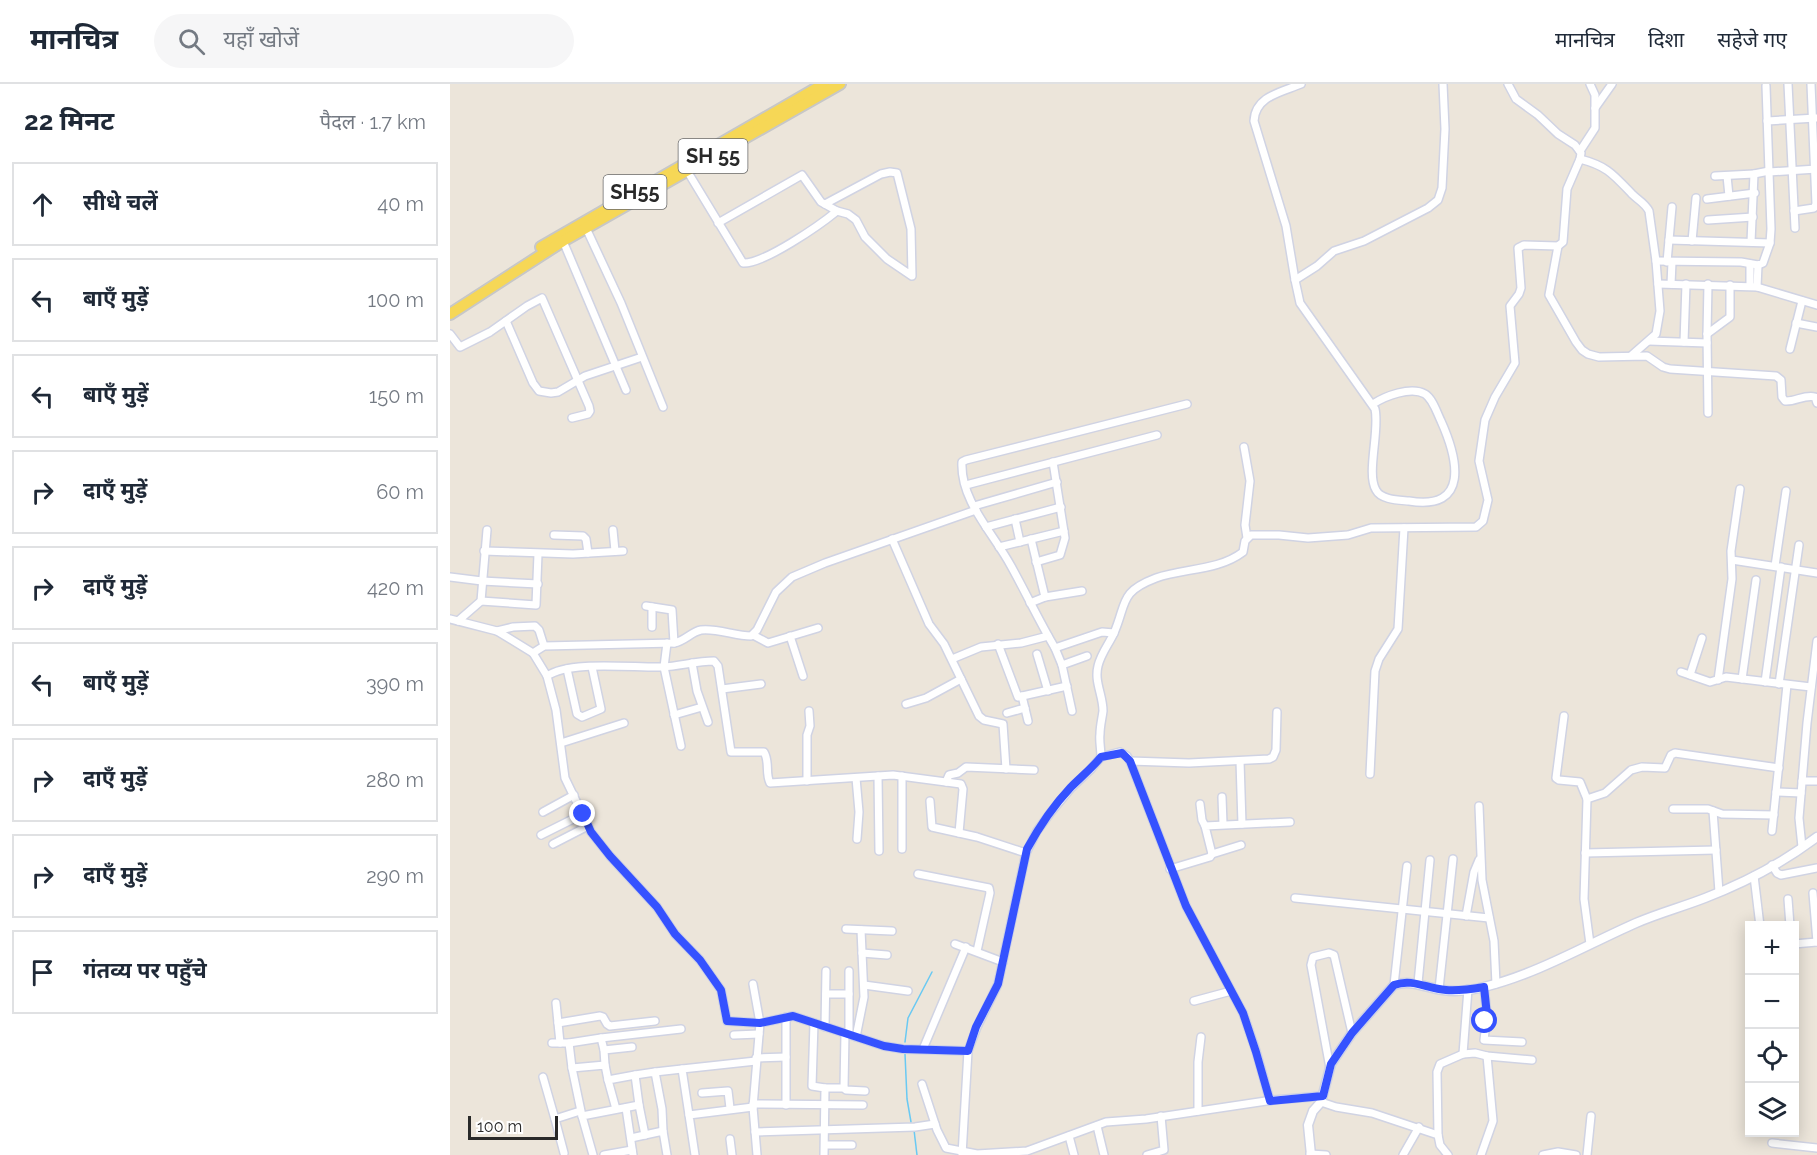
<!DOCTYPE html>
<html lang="hi">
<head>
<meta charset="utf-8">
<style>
  body { margin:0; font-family:Raleway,"Noto Sans Devanagari",sans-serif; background:#f6f6f7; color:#1f2937 }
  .controls { position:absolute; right:18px; bottom:18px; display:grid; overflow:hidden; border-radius:0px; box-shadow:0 3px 15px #0003 }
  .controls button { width:54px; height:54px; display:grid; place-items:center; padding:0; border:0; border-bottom:2px solid #e0e1e3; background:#fff; color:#1f2937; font:30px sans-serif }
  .scale { position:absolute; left:18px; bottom:15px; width:90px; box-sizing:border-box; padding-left:6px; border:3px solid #292929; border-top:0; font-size:16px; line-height:21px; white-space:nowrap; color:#292929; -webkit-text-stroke:4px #fff; paint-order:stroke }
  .stop { position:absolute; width:18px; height:18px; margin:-14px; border:4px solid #3552ff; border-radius:50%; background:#fff }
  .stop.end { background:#3552ff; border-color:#fff; box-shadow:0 2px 6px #0008 }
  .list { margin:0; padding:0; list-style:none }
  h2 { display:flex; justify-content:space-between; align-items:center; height:78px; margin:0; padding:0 24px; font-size:26px }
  h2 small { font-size:20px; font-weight:400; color:#747a83 }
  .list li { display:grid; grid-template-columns:39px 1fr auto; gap:18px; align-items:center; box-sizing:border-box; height:84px; margin:0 12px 12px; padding:0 12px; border:2px solid #e0e1e3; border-radius:0px }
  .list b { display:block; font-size:22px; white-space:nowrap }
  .list em { font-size:20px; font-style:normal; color:#747a83 }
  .icon { flex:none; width:33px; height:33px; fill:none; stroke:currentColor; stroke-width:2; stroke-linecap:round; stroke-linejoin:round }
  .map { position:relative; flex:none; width:1367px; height:1071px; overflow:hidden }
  header { display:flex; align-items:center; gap:36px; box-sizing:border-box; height:84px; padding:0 30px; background:#fff; border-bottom:2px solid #e0e1e3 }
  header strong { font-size:28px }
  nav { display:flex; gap:33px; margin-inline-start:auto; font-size:21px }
  .search { width:420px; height:54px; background:#f6f6f7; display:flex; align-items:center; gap:15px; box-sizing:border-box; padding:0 21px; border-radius:33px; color:#747a83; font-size:22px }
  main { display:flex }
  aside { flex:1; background:#fff }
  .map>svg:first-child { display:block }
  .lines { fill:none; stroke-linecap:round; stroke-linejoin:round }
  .stream { stroke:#69c9f3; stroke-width:1.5 }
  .minor-casing { stroke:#d0d3e3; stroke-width:10 }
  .tertiary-casing { stroke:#d0d3e3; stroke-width:11 }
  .primary-casing { stroke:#c7c7c7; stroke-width:14 }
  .minor { stroke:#fff; stroke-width:7 }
  .tertiary { stroke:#fff; stroke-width:8 }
  .primary { stroke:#f6d756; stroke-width:10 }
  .route { stroke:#3552ff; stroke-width:8 }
  .labels { text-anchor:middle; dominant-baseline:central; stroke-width:5; stroke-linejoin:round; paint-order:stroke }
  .shield { fill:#fff; stroke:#696969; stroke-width:1.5 }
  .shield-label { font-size:20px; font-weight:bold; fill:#292929 }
</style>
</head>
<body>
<header>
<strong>मानचित्र</strong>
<div class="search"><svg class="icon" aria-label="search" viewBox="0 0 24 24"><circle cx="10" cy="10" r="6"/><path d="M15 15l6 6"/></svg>यहाँ खोजें</div>
<nav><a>मानचित्र</a><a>दिशा</a><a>सहेजे गए</a></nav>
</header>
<main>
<aside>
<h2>22 मिनट<small>पैदल · 1.7 km</small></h2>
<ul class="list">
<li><svg class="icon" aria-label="ahead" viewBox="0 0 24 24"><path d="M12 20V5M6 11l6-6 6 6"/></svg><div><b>सीधे चलें</b></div><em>40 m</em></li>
<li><svg class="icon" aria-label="left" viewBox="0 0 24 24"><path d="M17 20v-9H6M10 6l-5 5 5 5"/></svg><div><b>बाएँ मुड़ें</b></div><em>100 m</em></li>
<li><svg class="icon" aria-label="left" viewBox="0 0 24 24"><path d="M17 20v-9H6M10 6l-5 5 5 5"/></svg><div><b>बाएँ मुड़ें</b></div><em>150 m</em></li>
<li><svg class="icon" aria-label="right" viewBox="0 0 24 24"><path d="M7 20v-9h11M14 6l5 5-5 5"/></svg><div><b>दाएँ मुड़ें</b></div><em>60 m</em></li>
<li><svg class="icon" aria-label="right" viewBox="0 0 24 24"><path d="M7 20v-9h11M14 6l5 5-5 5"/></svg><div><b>दाएँ मुड़ें</b></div><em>420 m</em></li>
<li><svg class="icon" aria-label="left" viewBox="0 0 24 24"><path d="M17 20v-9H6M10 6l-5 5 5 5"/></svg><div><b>बाएँ मुड़ें</b></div><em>390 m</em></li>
<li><svg class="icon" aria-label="right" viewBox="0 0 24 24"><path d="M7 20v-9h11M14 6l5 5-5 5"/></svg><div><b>दाएँ मुड़ें</b></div><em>280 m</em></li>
<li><svg class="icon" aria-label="right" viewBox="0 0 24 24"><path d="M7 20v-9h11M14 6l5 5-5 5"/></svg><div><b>दाएँ मुड़ें</b></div><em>290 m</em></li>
<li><svg class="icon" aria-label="arrive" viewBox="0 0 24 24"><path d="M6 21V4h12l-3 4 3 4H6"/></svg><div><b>गंतव्य पर पहुँचे</b></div></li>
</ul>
</aside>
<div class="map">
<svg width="1367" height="1071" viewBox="0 0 1367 1071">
  <rect width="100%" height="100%" fill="#ece5da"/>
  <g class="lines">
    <g class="stream">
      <path d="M455,958L458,934L482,888"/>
      <path d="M455,970L457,1015L461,1038"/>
      <path d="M464,1046L467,1071"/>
    </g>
    <defs>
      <g id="minor">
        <path d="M1338,0L1345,144"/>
        <path d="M1145,24L1162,0"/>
        <path d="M1317,37L1366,34"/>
        <path d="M1130,67L1145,44V11L1140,0"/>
        <path d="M1130,75C1157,82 1163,90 1182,110C1188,116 1195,119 1199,127L1206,177L1210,227L1206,250L1182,271"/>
        <path d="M236,85L293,179C314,180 370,141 387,127L371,118L352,91L268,139"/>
        <path d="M1319,88L1367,85"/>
        <path d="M1265,92L1304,90"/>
        <path d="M1277,92L1279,112"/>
        <path d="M1257,115L1305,109"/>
        <path d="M375,120L431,90L440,88L447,89L461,145L462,192L437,175L415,153L406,136L398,130L387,127"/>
        <path d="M1344,127L1364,124L1366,120L1361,0"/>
        <path d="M1258,136L1303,133"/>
        <path d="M136,144L171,219L213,323"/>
        <path d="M1219,156L1320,159"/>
        <path d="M113,157L176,306"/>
        <path d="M1242,157L1246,114"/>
        <path d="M1301,158L1304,90L1319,87"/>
        <path d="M1108,162L1099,211L1126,258L1132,266L1138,270L1149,273L1197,272L1213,283L1220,285L1326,292L1331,296L1332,313L1335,317C1345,318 1355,310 1365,313L1367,319"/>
        <path d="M1206,177L1291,178L1308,181L1313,179L1320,159L1321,145L1316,2"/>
        <path d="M1217,178L1222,123"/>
        <path d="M845,196L836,142L804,37C805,12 832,8 851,0"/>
        <path d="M1208,200L1307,203L1367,221"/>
        <path d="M1221,200L1222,178"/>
        <path d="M1300,202V180"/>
        <path d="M1307,203L1308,181"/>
        <path d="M56,237L83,299L89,307L101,309L108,308L135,292L192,273"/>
        <path d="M1346,239L1367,243"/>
        <path d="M0,250L10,263L40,248L77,222L92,214L139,322L140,327L138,330L122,334"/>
        <path d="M1257,250L1280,233V201"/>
        <path d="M1199,257L1257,259"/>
        <path d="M1234,258L1236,200"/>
        <path d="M1340,265L1352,217"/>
        <path d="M923,320C935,312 961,302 975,310C983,315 987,329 991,337C1008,375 1020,427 959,417C949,416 931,416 926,406C916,390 930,346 925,325L850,219L845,196L867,182L884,167L914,157L978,124L988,116L992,104L995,45L993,0"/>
        <path d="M1258,329L1257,250L1258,200"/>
        <path d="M794,363L800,397L795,441L797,454"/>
        <path d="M516,401L707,351"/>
        <path d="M524,422L607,398"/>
        <path d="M565,435L570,458"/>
        <path d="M536,443L611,423"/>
        <path d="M163,446L165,467"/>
        <path d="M104,451L133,452L136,455L138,469"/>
        <path d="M442,455L479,540L494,560L529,632L534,636L553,640L556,685"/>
        <path d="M581,455L595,513"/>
        <path d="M549,463L614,447"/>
        <path d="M34,467L123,470L173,467"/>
        <path d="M1282,476L1367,489"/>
        <path d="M586,478L610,471L615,454L603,378"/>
        <path d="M1325,482L1336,407"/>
        <path d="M0,493L32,497L88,500"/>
        <path d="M31,517L86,521L88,470"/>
        <path d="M580,519L595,513L632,507"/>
        <path d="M196,522L222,526L224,559"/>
        <path d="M0,535L47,547L83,569L97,592L106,626L115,694L141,748L160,772L207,823L225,850L250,876L271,906L277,937L310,939L303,1023L307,1071"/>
        <path d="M8,537L31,517L37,446"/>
        <path d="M202,543V523"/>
        <path d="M47,547L63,543L85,542L89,546L94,562"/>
        <path d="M664,549L652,548L605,564C589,537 576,509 561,482C544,450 510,417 512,378L516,376L737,320"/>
        <path d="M303,551L318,559L368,544"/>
        <path d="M340,552L353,592"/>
        <path d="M217,559L214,583L231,662"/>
        <path d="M548,560L568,613L617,602"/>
        <path d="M605,564L612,581L622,627"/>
        <path d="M83,569L94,562L224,559C235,557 241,548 251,546C267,544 285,552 301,552L307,546L326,508L342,493L375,479L526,426"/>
        <path d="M587,570L598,607"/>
        <path d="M502,575L531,563L571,559L598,552"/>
        <path d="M242,579L247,607L258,638"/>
        <path d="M612,581L637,572"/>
        <path d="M117,585L127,630L132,633L151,625L142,583"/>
        <path d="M1231,588L1260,598L1276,593L1361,603"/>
        <path d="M1240,591L1252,554"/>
        <path d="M97,592C120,576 183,584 213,583C230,582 247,577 264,577L268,582L281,668H314C320,678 315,689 320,699L443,691L511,700L513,705L509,749"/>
        <path d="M1292,595L1306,496"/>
        <path d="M1268,596L1282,495L1281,467L1290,405"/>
        <path d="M1315,598L1331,483"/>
        <path d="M1329,600L1349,461"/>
        <path d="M272,605L311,600"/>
        <path d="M572,612L578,637"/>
        <path d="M456,620L476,614L511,595"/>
        <path d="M557,629L575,624"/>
        <path d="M224,631L252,623"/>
        <path d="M1114,632L1106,694L1109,696L1130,698L1137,715"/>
        <path d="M111,659L174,639"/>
        <path d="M651,673L670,668L677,672L680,677L736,822L793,929L806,967L820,1017"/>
        <path d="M680,677L739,679L819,675L823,673L826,666L827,628"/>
        <path d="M790,677L792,740"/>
        <path d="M920,690L925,587L929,575L948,545L954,444"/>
        <path d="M428,692L429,767"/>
        <path d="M452,692V765"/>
        <path d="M406,694L409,728L407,755"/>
        <path d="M357,697V651L360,642L359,627"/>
        <path d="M1352,697H1367"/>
        <path d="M496,698L499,691L508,689L516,683L584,686"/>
        <path d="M1326,708L1351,709"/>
        <path d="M772,713L773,740"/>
        <path d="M480,717L482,743L527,753L576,769"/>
        <path d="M750,720L752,736L755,742"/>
        <path d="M1029,722L1032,796L1044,857L1046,900"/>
        <path d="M1223,725H1258L1272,730L1324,731"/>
        <path d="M1263,727L1269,808"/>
        <path d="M93,728L124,711"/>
        <path d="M1322,747L1337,601"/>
        <path d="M91,751L133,730"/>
        <path d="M103,760L138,742"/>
        <path d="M1352,763L1349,734L1357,639L1367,557"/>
        <path d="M1135,769L1266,766"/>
        <path d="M762,770L791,761"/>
        <path d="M1322,781L1327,789L1331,791L1367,784"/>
        <path d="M720,785L760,773L762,770L755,742L840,738"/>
        <path d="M468,790L539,804L540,809L527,867"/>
        <path d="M1304,792L1310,842"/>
        <path d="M1363,809L1367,858"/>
        <path d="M845,814L1039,834"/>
        <path d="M1338,815L1340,842"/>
        <path d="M1016,832L1024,788L1029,776"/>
        <path d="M396,845L442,847"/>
        <path d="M505,860L553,878"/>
        <path d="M1140,860L1134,815L1137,715L1155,709L1181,686L1192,683L1215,684L1221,671L1225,669L1329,684"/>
        <path d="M1344,860L1367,858"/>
        <path d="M412,869L437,871"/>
        <path d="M399,887V950"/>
        <path d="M968,899L980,776"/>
        <path d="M303,900L310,939L343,932L434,962L453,965L518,967"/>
        <path d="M414,901L458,907"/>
        <path d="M944,901L957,782"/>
        <path d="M1034,903L1037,931L1034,956L1072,958"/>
        <path d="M989,905L1003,775"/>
        <path d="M376,910H399"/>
        <path d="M744,917L781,907"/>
        <path d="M106,919L110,959"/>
        <path d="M108,939L150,932L153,933L157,940L160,942L205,937"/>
        <path d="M364,939L362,1002L375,1004L374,1071"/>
        <path d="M375,943L376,887"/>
        <path d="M284,951L309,950"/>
        <path d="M406,953L414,913L411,846"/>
        <path d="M151,954L231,945"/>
        <path d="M102,959H119L122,984"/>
        <path d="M119,959L151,954L154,966"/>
        <path d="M473,965L516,863"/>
        <path d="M1013,970L1018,905"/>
        <path d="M306,974L336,973"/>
        <path d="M155,981L154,966L182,963"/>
        <path d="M880,984L861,881L863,873L879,869L884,871L902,949"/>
        <path d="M205,988L232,985"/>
        <path d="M185,991L205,988L212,1025L213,1047"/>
        <path d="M93,993L105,1035"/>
        <path d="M472,1000L487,1046L496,1064L527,1070L577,1067L656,1038L696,1035L823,1016L873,1012"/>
        <path d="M375,1004H394L396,1006L415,1007"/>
        <path d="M394,1004L395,949"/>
        <path d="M252,1009L278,1007L280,1024"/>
        <path d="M871,1018L886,1023L922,1029L988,1051L990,1061L998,1071"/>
        <path d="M303,1020L413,1021"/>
        <path d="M336,1021V933"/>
        <path d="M176,1024L183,1071"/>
        <path d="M166,1025L158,996L185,991L189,1021"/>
        <path d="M748,1027V978L751,953"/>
        <path d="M239,1031L232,985L306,977"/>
        <path d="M132,1032L122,984L155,981L158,996"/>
        <path d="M647,1042L654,1071"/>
        <path d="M305,1048L465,1043L485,1040"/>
        <path d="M988,1051L987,988L990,980L1013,970L1025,969L1037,972L1082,976"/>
        <path d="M619,1052L624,1071"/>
        <path d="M181,1054L213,1047L217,1071"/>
        <path d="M280,1055L282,1071"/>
        <path d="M1322,1059L1367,1064"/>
        <path d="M375,1061H402"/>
        <path d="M114,1069L105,1035L130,1027"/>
        <path d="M860,1070L876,1071"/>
        <path d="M143,1071L132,1032L189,1021L195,1051"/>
        <path d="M154,1071L182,1066"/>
        <path d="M245,1071L239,1031L303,1023"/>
        <path d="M512,1071L518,967L527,943L548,900L576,769L587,747L601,728L621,704L641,685L651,673C651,665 649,657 650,650C650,642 652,635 653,627C653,611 644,598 648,582C651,569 659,560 664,549C677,519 669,508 706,494C734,484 768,487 793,468L795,457L801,451H829L858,454L898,451L921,444L1026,443L1033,437L1038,416L1029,377L1035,336L1045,313L1065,279L1060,222L1069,210L1071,204L1068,164L1074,161L1108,162L1113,158L1117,105L1130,75L1131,69L1125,61L1108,50L1088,31L1066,15L1058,0"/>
        <path d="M697,1071L714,1066L711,1032"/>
        <path d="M953,1071L969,1043"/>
        <path d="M1031,1071L1043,1037L1037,972"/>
        <path d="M1093,1071L1108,1068L1126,1071"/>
        <path d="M1137,1071L1141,1032"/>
      </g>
      <path id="tertiary" d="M861,1071L858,1041L863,1027L871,1018L881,980L902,949L944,901C962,895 975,904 993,906C1005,908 1022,906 1034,903C1087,890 1136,861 1186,839C1209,829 1232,823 1255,814C1294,799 1334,778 1367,753"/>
      <g id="primary">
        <path d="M91,163L374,0"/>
        <path d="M0,230L113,157L390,0"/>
      </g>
    </defs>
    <use href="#minor" class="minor-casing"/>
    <use href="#tertiary" class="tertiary-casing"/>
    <use href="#primary" class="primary-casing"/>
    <use href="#minor" class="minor"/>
    <use href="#tertiary" class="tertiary"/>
    <use href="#primary" class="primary"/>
  </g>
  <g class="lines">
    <path class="route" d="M133,730L141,748L160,772L207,823L225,850L250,876L271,906L277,937L310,939L343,932L434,962L453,965L518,967L526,943L548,900L577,765C589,743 604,721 621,703C631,693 642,684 651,673L672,669L680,677L736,822L793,929L806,968L820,1017L873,1012L881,980L902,949L944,901C963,894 977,905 996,906C1008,907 1022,905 1034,903L1037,931L1035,937"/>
  </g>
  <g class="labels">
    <g class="shield">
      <rect x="228.5" y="55" width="69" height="34" rx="4.5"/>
      <rect x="153.5" y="91" width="63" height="34" rx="4.5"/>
    </g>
    <g class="shield-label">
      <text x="263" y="72">SH 55</text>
      <text x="185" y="108">SH55</text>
    </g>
  </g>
</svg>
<div class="controls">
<button>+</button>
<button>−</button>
<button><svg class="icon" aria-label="locate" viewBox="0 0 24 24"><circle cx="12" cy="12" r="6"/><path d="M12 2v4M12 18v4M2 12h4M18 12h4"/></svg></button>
<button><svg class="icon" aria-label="layers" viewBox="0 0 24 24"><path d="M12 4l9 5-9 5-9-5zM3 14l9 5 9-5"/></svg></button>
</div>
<div class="scale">100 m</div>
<div class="stop" style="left:1035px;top:937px"></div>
<div class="stop end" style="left:133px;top:730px"></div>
</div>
</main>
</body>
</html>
